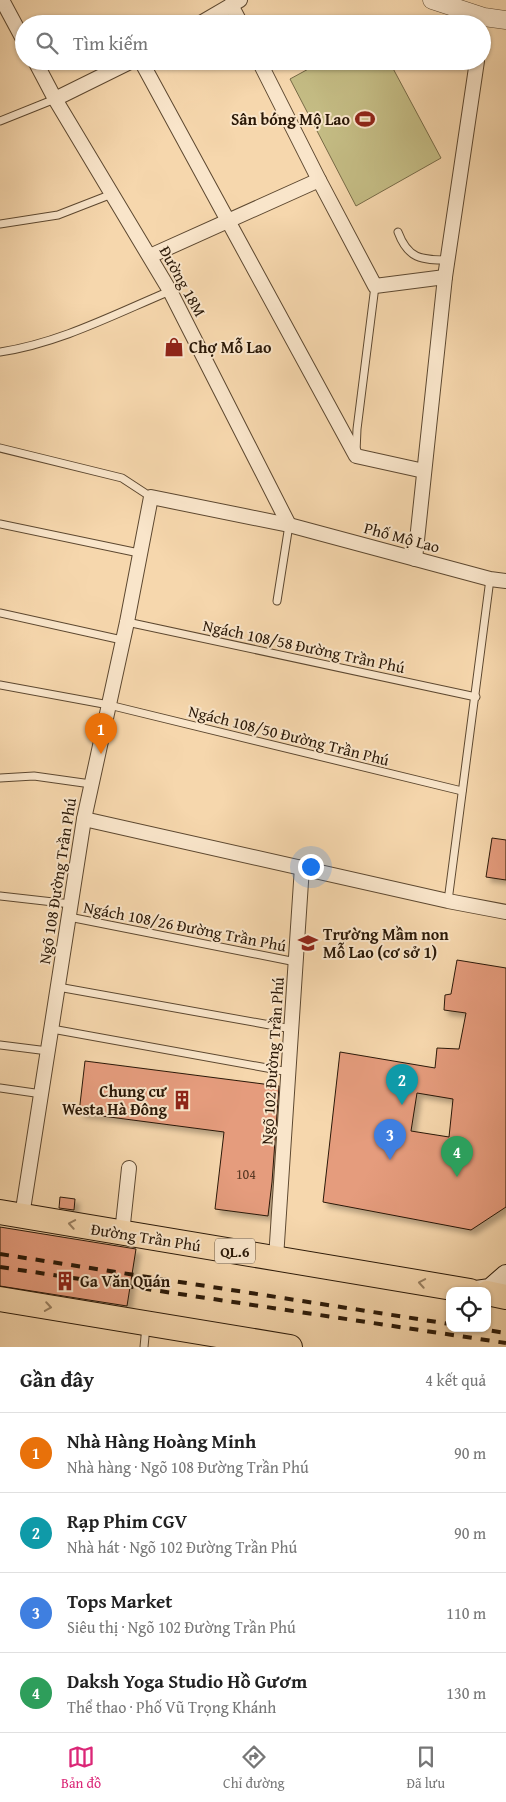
<!DOCTYPE html>
<html lang="vi">
<head>
<meta charset="utf-8">
<style>
  body { margin:0; font-family:"Gentium Book Plus",serif; background:#f2f2f2; color:#222 }
  .controls { position:absolute; right:15px; bottom:15px; display:grid; overflow:hidden; border-radius:10px; box-shadow:0 1px 4px #0004 }
  .controls button { width:45px; height:45px; display:grid; place-items:center; padding:0; border:0; border-bottom:1px solid #e0e0e0; background:#fff; color:#222; font:25px sans-serif }
  .you { position:absolute; left:310px; top:866px; width:18px; height:18px; margin:-12px; border:4px solid #fff; border-radius:50%; background:#1a73e8; box-shadow:0 0 0 8px #1a73e833 }
  .badge { display:grid; place-items:center; width:32px; height:32px; border-radius:50%; background:#db2777; color:#fff; font-size:16px; font-weight:700 }
  .pin { position:absolute; translate:-50% -41px; filter:drop-shadow(0 1px 2px #0008) }
  .pin::after { content:''; position:absolute; top:26px; width:18px; height:15px; background:inherit; clip-path:polygon(0 0,100% 0,50% 100%) }
  .list { margin:0; padding:0; list-style:none }
  h2 { display:flex; justify-content:space-between; align-items:center; height:65px; margin:0; padding:0 20px; font-size:21px }
  h2 small { font-size:16px; font-weight:400; color:#767676 }
  .list li { display:grid; grid-template-columns:32px 1fr auto; gap:15px; align-items:center; box-sizing:border-box; height:80px; padding:0 20px; border-top:1px solid #e0e0e0 }
  .list b { display:block; font-size:19px; white-space:nowrap }
  .list p { margin:0; font-size:16px; white-space:nowrap; color:#767676 }
  .list em { font-size:16px; font-style:normal; color:#767676 }
  .icon { flex:none; width:28px; height:28px; fill:none; stroke:currentColor; stroke-width:2; stroke-linecap:round; stroke-linejoin:round }
  .map { position:relative; flex:none; width:506px; height:1347px; overflow:hidden }
  .search { position:absolute; background:#fff; box-shadow:0 1px 4px #0004; left:15px; right:15px; top:15px; height:55px; display:flex; align-items:center; gap:12px; box-sizing:border-box; padding:0 18px; border-radius:28px; color:#767676; font-size:19px }
  .sheet { height:385px; background:#fff }
  nav { display:flex; justify-content:space-around; align-items:center; box-sizing:border-box; height:70px; border-top:1px solid #e0e0e0; background:#fff; font-size:14px; color:#767676 }
  nav a { display:grid; justify-items:center; gap:2px }
  nav .on { color:#db2777 }
  .map>svg:first-child { display:block }
  .green { fill:#c4bc84; stroke:#776a46 }
  .building { fill:#e59c7d; stroke:#2a1807; fill-rule:evenodd; filter:url(#shadow) }
  .lines { fill:none; stroke-linecap:round; stroke-linejoin:round }
  .service-casing { stroke:#5d4830; stroke-width:9 }
  .minor-casing { stroke:#5d4830; stroke-width:16 }
  .tertiary-casing { stroke:#5d4830; stroke-width:19 }
  .secondary-casing { stroke:#2a1807; stroke-width:22 }
  .trunk-casing { stroke:#2a1807; stroke-width:26 }
  .service { stroke:#f9e5ca; stroke-width:7 }
  .minor { stroke:#f9e5ca; stroke-width:14 }
  .tertiary { stroke:#f9e5ca; stroke-width:18 }
  .secondary { stroke:#f9e5ca; stroke-width:20 }
  .trunk { stroke:#f6d7ad; stroke-width:24 }
  .rail { stroke:#2a1807; stroke-width:4; stroke-dasharray:9 9; stroke-linecap:butt }
  .oneway { stroke:#9a8162 }
  .labels { text-anchor:middle; dominant-baseline:central; stroke-width:4; stroke-linejoin:round; paint-order:stroke }
  .number-label { font-size:14px; fill:#593924 }
  .shield { fill:#f9e5ca; stroke:#685642; stroke-width:1 }
  .shield-label { font-size:15px; font-weight:bold; fill:#2a1807 }
  .poi-label { font-size:16px; font-weight:bold; fill:#2a1807; stroke:#f9e5ca; text-anchor:start }
  .street-label { font-size:16px; fill:#2a1807; stroke:#f9e5ca }
</style>
</head>
<body>
<div class="map">
<svg width="506" height="1347" viewBox="0 0 506 1347">
  <defs>
    <filter id="shadow"><feDropShadow dx="4.5" dy="4.5" stdDeviation="2.5" flood-color="#0004"/></filter>
  </defs>
  <rect width="100%" height="100%" fill="#f6d7ad"/>
  <filter id="stains"><feTurbulence type="fractalNoise" baseFrequency=".004" numOctaves="4"/><feColorMatrix values="0 0 0 0 .2 0 0 0 0 .09 0 0 0 0 .02 0 0 0 .5 -.17"/></filter>
  <radialGradient id="worn" r=".72"><stop offset=".6" stop-color="#630" stop-opacity="0"/><stop offset="1" stop-color="#630" stop-opacity=".3"/></radialGradient>
  <path class="green" d="M323,61H389L441,158L356,206L290,79Z"/>
  <g class="building">
    <path d="M492,838L506,840V880L486,877Z"/>
    <path d="M457,960L506,968V1207L471,1230L323,1202L340,1052L435,1068L437,1048L459,1049L466,1013L444,1010L445,995L451,994ZM417,1093L453,1099L449,1137L411,1131Z"/>
    <path d="M85,1061L279,1086L272,1182L268,1216L215,1209L224,1132L79,1113Z"/>
    <path d="M60,1197L75,1199L74,1210L59,1208Z"/>
    <path d="M0,1227L136,1249L127,1306L0,1286Z"/>
  </g>
  <g class="lines">
    <defs>
      <g id="service">
        <path d="M0,121L55,99"/>
        <path d="M0,224L58,215L112,194"/>
        <path d="M398,232C408,259 421,260 448,260"/>
        <path d="M0,352C60,343 115,314 170,291"/>
        <path d="M0,448L122,478L151,497"/>
        <path d="M356,452L357,429L375,286"/>
        <path d="M0,524L139,553"/>
        <path d="M277,601L289,525"/>
        <path d="M0,613L122,640"/>
        <path d="M127,622L476,697"/>
        <path d="M0,685L109,705L462,791"/>
        <path d="M0,778L34,776L91,784"/>
        <path d="M0,896L71,904"/>
        <path d="M448,901L490,579"/>
        <path d="M69,917L296,962"/>
        <path d="M58,987L292,1029"/>
        <path d="M52,1029L289,1072"/>
        <path d="M0,1045L48,1051"/>
        <path d="M0,1088L42,1094"/>
        <path d="M144,1347L146,1326"/>
      </g>
      <g id="minor">
        <path d="M2,0L24,41"/>
        <path d="M231,5L241,24"/>
        <path d="M199,24L240,0"/>
        <path d="M35,61L55,99L170,291L289,525"/>
        <path d="M141,61L356,456L424,471"/>
        <path d="M259,61L319,180L375,286L445,277"/>
        <path d="M55,99L132,61"/>
        <path d="M150,256L319,180"/>
        <path d="M415,559L445,277L477,61"/>
        <path d="M84,819L448,901L506,912"/>
        <path d="M22,1216L84,819L127,622L151,497L289,525L490,579L506,581"/>
        <path d="M122,1233L129,1168"/>
        <path d="M276,1258L302,867"/>
      </g>
      <path id="tertiary" d="M432,0L484,17L506,20"/>
      <path id="secondary" d="M476,1291L490,1289L506,1275"/>
      <g id="trunk">
        <path d="M0,1212L470,1291"/>
        <path d="M487,1293L506,1297"/>
        <path d="M0,1299L290,1347"/>
      </g>
    </defs>
    <use href="#service" class="service-casing"/>
    <use href="#minor" class="minor-casing"/>
    <use href="#tertiary" class="tertiary-casing"/>
    <use href="#secondary" class="secondary-casing"/>
    <use href="#trunk" class="trunk-casing"/>
    <use href="#service" class="service"/>
    <use href="#minor" class="minor"/>
    <use href="#tertiary" class="tertiary"/>
    <use href="#secondary" class="secondary"/>
    <use href="#trunk" class="trunk"/>
    <g class="rail">
      <path d="M0,1254L450,1324"/>
      <path d="M0,1267L506,1343"/>
      <path d="M474,1328L506,1333"/>
    </g>
  </g>
  <defs><path id="oneway-chevron" d="M-2-3.5L2.5 0L-2 3.5" fill="none" stroke-width="1.6" stroke-linecap="round" stroke-linejoin="round" transform="scale(1.25)"/></defs>
  <g class="oneway">
    <use href="#oneway-chevron" transform="translate(72 1224) rotate(-170)"/>
    <use href="#oneway-chevron" transform="translate(422 1283) rotate(-170)"/>
    <use href="#oneway-chevron" transform="translate(48 1307) rotate(9)"/>
  </g>
  <defs>
    <symbol id="stadium-bare" viewBox="-9 -9 18 18"><path d="M0-5a6.5 5 0 1 0 0 10a6.5 5 0 1 0 0-10ZM-3.5-1.8h7v3.6h-7Z" fill="#8f2418" stroke="#f9e5ca" stroke-width="2.5" paint-order="stroke"/></symbol>
    <symbol id="shop-bare" viewBox="-9 -9 18 18"><path d="M-5-2.5h2.3a2.7 3.5 0 0 1 5.4 0H5L5.5 6h-11ZM-1.5-2.5h3a1.5 2.3 0 0 0-3 0Z" fill="#8f2418" stroke="#f9e5ca" stroke-width="2.5" paint-order="stroke"/></symbol>
    <symbol id="school-bare" viewBox="-9 -9 18 18"><path d="M0-5L7-2L0 1L-7-2ZM-4 1L0 2.5L4 1V4Q0 6-4 4Z" fill="#8f2418" stroke="#f9e5ca" stroke-width="2.5" paint-order="stroke"/></symbol>
    <symbol id="building-bare" viewBox="-9 -9 18 18"><path d="M-4-6H4V6H1V3H-1V6H-4ZM-2.5-4.3h1.7v1.8h-1.7ZM.8-4.3h1.7v1.8H.8ZM-2.5-1h1.7V.8h-1.7ZM.8-1h1.7V.8H.8Z" fill="#8f2418" stroke="#f9e5ca" stroke-width="2.5" paint-order="stroke"/></symbol>
  </defs>
  <g fill-rule="evenodd">
    <use href="#stadium-bare" x="351" y="105" width="28" height="28"/>
    <use href="#shop-bare" x="160" y="333" width="28" height="28"/>
    <use href="#school-bare" x="294" y="929" width="28" height="28"/>
    <use href="#building-bare" x="168" y="1086" width="28" height="28"/>
    <use href="#building-bare" x="51" y="1267" width="28" height="28"/>
  </g>
  <g class="labels">
    <g class="number-label">
      <text x="246" y="1174">104</text>
    </g>
    <rect class="shield" x="215" y="1238.5" width="40" height="25" rx="4"/>
    <g class="shield-label">
      <text x="235" y="1251">QL.6</text>
    </g>
    <g class="poi-label">
      <text x="350" y="119" text-anchor="end">Sân bóng Mộ Lao</text>
      <text x="189" y="347">Chợ Mỗ Lao</text>
      <text x="323" y="934">Trường Mầm non<tspan x="323" dy="18">Mỗ Lao (cơ sở 1)</tspan></text>
      <text x="167" y="1091" text-anchor="end">Chung cư<tspan x="167" dy="18">Westa Hà Đông</tspan></text>
      <text x="80" y="1281">Ga Văn Quán</text>
    </g>
    <g class="street-label">
      <text transform="translate(183 281) rotate(61)">Đường 18M</text>
      <text transform="translate(402 537) rotate(15)">Phố Mộ Lao</text>
      <text transform="translate(304 646) rotate(12)">Ngách 108/58 Đường Trần Phú</text>
      <text transform="translate(289 735) rotate(14)">Ngách 108/50 Đường Trần Phú</text>
      <text transform="translate(57 881) rotate(-81)">Ngõ 108 Đường Trần Phú</text>
      <text transform="translate(185 926) rotate(11)">Ngách 108/26 Đường Trần Phú</text>
      <text transform="translate(272 1061) rotate(-86)">Ngõ 102 Đường Trần Phú</text>
      <text transform="translate(146 1237) rotate(9)">Đường Trần Phú</text>
    </g>
  </g>
  <rect width="100%" height="100%" filter="url(#stains)"/>
  <rect width="100%" height="100%" fill="url(#worn)"/>
</svg>
<div class="controls">
<button><svg class="icon" aria-label="locate" viewBox="0 0 24 24"><circle cx="12" cy="12" r="6"/><path d="M12 2v4M12 18v4M2 12h4M18 12h4"/></svg></button>
</div>
<div class="you"></div>
<div class="pin badge" style="left:101px;top:754px;background:#e8710a">1</div>
<div class="pin badge" style="left:402px;top:1105px;background:#0f9aa8">2</div>
<div class="pin badge" style="left:390px;top:1160px;background:#3f7fe0">3</div>
<div class="pin badge" style="left:457px;top:1177px;background:#2e9e5b">4</div>
<div class="search"><svg class="icon" aria-label="search" viewBox="0 0 24 24"><circle cx="10" cy="10" r="6"/><path d="M15 15l6 6"/></svg>Tìm kiếm</div>
</div>
<section class="sheet">
<h2>Gần đây<small>4 kết quả</small></h2>
<ul class="list">
<li><span class="badge" style="background:#e8710a">1</span><div><b>Nhà Hàng Hoàng Minh</b><p>Nhà hàng · Ngõ 108 Đường Trần Phú</p></div><em>90 m</em></li>
<li><span class="badge" style="background:#0f9aa8">2</span><div><b>Rạp Phim CGV</b><p>Nhà hát · Ngõ 102 Đường Trần Phú</p></div><em>90 m</em></li>
<li><span class="badge" style="background:#3f7fe0">3</span><div><b>Tops Market</b><p>Siêu thị · Ngõ 102 Đường Trần Phú</p></div><em>110 m</em></li>
<li><span class="badge" style="background:#2e9e5b">4</span><div><b>Daksh Yoga Studio Hồ Gươm</b><p>Thể thao · Phố Vũ Trọng Khánh</p></div><em>130 m</em></li>
</ul>
</section>
<nav>
<a class="on"><svg class="icon" aria-label="map" viewBox="0 0 24 24"><path d="M3 6l6-2 6 2 6-2v14l-6 2-6-2-6 2zM9 4v14M15 6v14"/></svg>Bản đồ</a>
<a><svg class="icon" aria-label="directions" viewBox="0 0 24 24"><path d="M12 3l9 9-9 9-9-9zM9 14v-3h6M13 9l2 2-2 2"/></svg>Chỉ đường</a>
<a><svg class="icon" aria-label="saved" viewBox="0 0 24 24"><path d="M7 4h10v16l-5-4-5 4z"/></svg>Đã lưu</a>
</nav>
</body>
</html>
